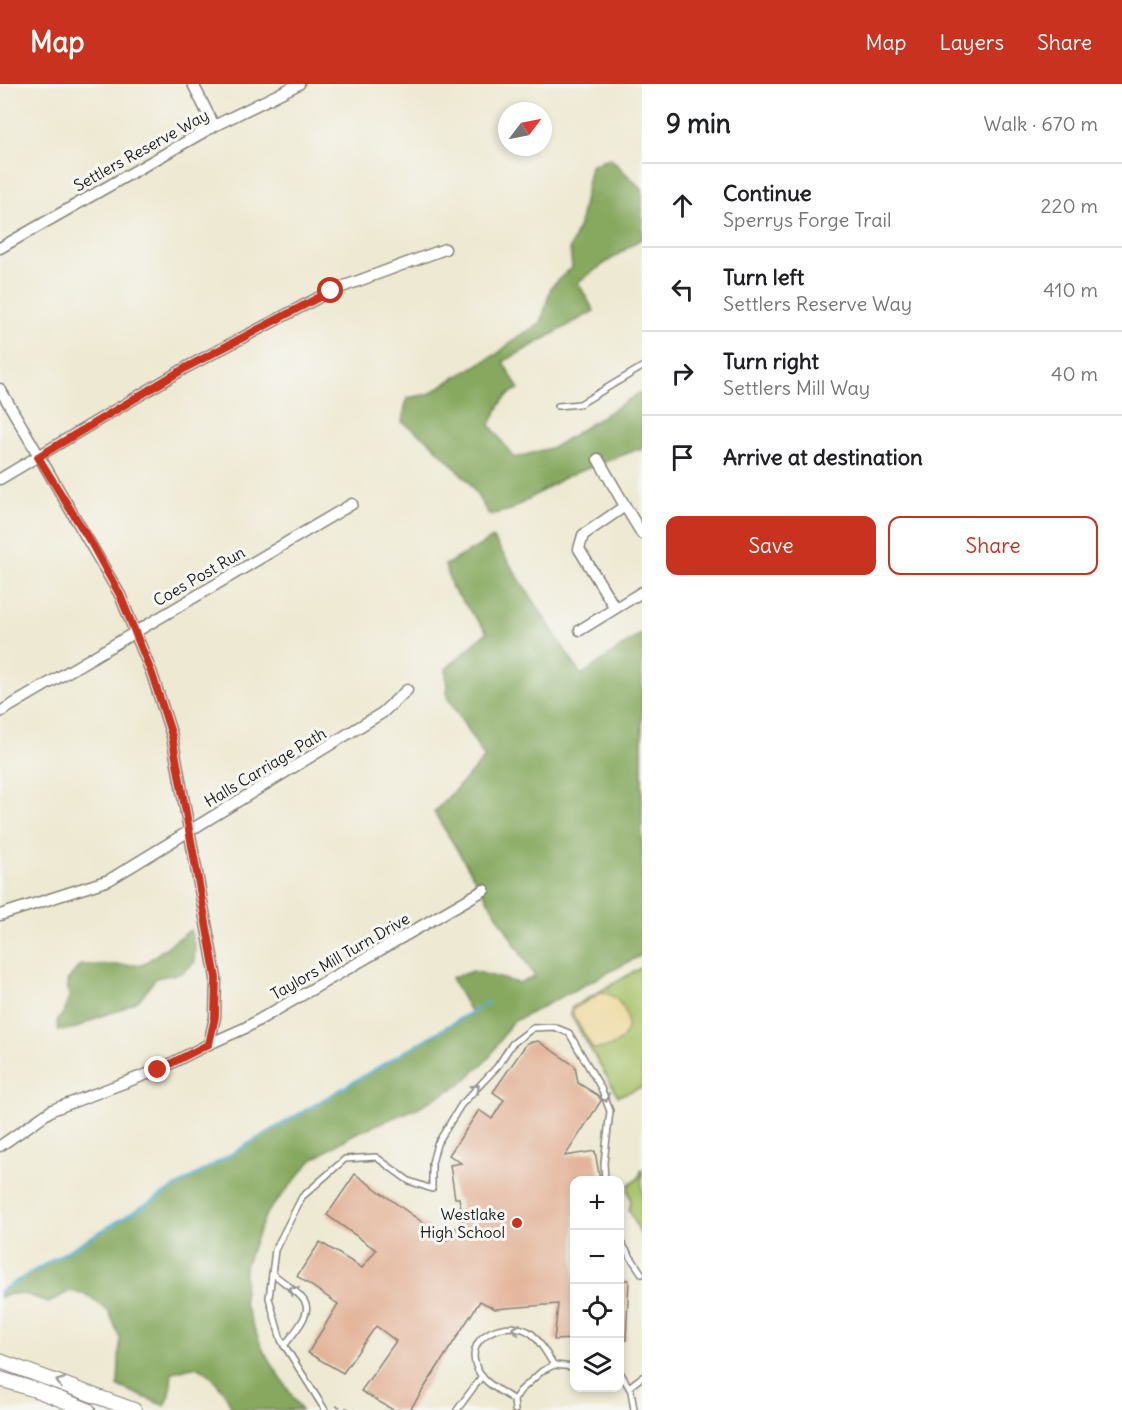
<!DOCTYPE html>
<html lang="en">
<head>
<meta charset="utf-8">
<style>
  body { margin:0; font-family:Delius,sans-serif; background:#f6f6f6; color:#202124 }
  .controls { position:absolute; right:18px; bottom:18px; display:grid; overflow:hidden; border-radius:12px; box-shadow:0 3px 9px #0003 }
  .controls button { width:54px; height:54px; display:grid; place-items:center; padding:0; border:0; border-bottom:2px solid #e0e0e0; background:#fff; color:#202124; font:30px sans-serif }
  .compass { position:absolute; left:498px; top:18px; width:54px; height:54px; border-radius:50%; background:#fff; box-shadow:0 3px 9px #0003; rotate:58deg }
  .stop { position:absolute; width:18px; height:18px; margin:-14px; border:4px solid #c8321e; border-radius:50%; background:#fff }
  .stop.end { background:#c8321e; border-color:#fff; box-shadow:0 2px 6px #0008 }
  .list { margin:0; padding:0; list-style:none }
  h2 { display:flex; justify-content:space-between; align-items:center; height:78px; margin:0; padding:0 24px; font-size:26px }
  h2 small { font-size:20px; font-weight:400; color:#757577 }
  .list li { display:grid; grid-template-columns:39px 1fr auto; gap:18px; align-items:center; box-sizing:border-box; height:84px; padding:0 24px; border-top:2px solid #e0e0e0 }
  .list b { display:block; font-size:22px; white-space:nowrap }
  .list p { margin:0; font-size:20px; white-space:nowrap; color:#757577 }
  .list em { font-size:20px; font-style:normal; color:#757577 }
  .actions { display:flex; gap:12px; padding:18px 24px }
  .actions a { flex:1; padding:14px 0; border:2px solid #c8321e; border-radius:12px; text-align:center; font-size:21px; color:#c8321e }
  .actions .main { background:#c8321e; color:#fff }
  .icon { flex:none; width:33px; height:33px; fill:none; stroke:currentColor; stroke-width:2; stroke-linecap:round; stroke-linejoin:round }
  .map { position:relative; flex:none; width:642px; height:1326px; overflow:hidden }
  header { display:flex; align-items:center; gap:36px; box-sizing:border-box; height:84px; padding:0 30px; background:#c8321e; color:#fff }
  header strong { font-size:28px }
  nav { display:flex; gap:33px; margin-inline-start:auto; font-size:21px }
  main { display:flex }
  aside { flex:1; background:#fff }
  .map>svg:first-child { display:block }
  .green { fill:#a8c36a; stroke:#627043; stroke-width:1.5 }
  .forest { fill:#86a95e; stroke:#51623d; stroke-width:1.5 }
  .sand { fill:#eeda9e; stroke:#857b5d; stroke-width:1.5 }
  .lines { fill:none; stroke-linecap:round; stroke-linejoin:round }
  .stream { stroke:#56afd3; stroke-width:3 }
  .building { fill:#e3b499 }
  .service-casing { stroke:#858277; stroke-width:8 }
  .minor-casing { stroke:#858277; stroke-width:13 }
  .secondary-casing { stroke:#858277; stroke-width:16 }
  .path { stroke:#858277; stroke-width:1.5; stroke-dasharray:4.5 4.5; stroke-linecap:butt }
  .service { stroke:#fff; stroke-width:5 }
  .minor { stroke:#fff; stroke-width:10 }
  .secondary { stroke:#fff; stroke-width:14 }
  .oneway { stroke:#999 }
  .route { stroke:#c8321e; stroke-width:8 }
  .poi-dot { fill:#c8321e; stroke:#f6f6f2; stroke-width:2 }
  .labels { text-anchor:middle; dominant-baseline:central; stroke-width:6; stroke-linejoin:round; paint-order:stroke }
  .street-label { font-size:16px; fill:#1c1c1c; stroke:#f6f6f2 }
  .poi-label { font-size:16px; fill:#1c1c1c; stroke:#f6f6f2; text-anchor:end }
</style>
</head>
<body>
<header>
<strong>Map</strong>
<nav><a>Map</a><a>Layers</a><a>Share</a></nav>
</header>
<main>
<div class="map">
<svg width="642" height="1326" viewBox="0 0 642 1326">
  <rect width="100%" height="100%" fill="#f6f6f2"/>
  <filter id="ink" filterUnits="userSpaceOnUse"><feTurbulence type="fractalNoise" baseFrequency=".0167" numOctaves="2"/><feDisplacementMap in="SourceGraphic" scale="12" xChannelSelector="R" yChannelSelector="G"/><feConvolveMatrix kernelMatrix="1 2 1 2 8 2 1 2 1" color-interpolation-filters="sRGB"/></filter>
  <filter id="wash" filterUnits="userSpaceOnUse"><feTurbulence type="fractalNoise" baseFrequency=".008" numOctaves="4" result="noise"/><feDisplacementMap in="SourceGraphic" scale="24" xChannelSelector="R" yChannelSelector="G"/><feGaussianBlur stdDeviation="1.35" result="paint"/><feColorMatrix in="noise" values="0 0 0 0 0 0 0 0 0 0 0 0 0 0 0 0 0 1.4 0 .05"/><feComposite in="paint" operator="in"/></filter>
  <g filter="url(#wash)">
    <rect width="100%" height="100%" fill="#eee9d2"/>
    <g class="green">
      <path d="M642,883V1003L618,1012L571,932V924Z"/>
      <path d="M642,1085V1153L629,1126L631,1116L628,1107L629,1100L638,1095Z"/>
    </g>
    <g class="forest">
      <path d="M610,74L642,105V154L578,198L594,227L503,278L519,305C503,310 497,326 490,341L514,374L554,363L642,307V366H636L565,393L511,426L489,431L469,398L429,357L402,338L407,314L429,310L454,294L497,270L516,254L541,239L551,203L572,183L570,165L580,138L591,81Z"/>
      <path d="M493,454L581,591L642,549V871L511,939L489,974L460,1001L417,1024L354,1050L312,1076L266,1130L245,1182L244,1219L263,1266L301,1326H232C229,1313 209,1285 196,1283C189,1282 179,1287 172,1289L170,1311L165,1322L118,1302L120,1254L109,1228L89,1212L70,1207L49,1219C33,1212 16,1205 0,1214V1207L471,929L451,894L473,887L519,899L535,893L434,728L485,674L447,613L446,585L487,548L452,504L445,481Z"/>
      <path d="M190,846L195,863L194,879L182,889L156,894L139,916L120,926L98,933L77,944L58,947L57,937L64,928L69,913L67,897L80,881H142Z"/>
    </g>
    <path class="sand" d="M602,908C627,913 639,950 612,962C606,964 599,965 593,965L573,931V925Z"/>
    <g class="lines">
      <path class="stream" d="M0,1207L487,919"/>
    </g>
    <g id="blocks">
      <g class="building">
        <path d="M538,957L575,982L578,999L599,1012L601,1017L565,1072L595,1067L600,1096H574V1255L554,1256L558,1220L495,1225L480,1217L410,1326H393L361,1307L396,1257L376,1242L343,1289L308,1269L338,1220L297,1192L320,1158L362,1184L376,1166L327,1131L355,1090L447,1156L463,1135L459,1114H455L450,1081L461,1079L449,1071L479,1026L492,1035L504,1016L493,1008L527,959Z"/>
        <path d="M620,1196H629L626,1256L620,1255Z"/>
      </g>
    </g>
  </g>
  <g filter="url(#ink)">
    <use href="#blocks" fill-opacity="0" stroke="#858277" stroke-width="1.5"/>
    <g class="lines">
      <defs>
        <g id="service">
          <path d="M558,322L580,320L642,283"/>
          <path d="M620,1157L642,1190"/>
          <path d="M272,1189C312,1221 319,1218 284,1262"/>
          <path d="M620,1288L631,1307L634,1326"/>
          <path d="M629,1303L642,1293"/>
          <path d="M514,1316C501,1307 481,1298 476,1282C464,1250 510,1233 532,1250C541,1258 547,1271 554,1281"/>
          <path d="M325,1326L281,1256L269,1214L275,1166L302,1113L345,1075L376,1073L409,1097L432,1105V1079L437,1060L461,1021L497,983L512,960L533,944L554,943L569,949L601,1004L610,1027L604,1079L605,1096"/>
          <path d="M457,1326L482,1292"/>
          <path d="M515,1326L514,1316L520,1307L542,1287L554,1281L574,1283"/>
        </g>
        <g id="minor">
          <path d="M193,0L214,42"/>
          <path d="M0,164L214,42L299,0"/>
          <path d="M0,305L120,511L152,590L172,652L216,894L215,933L209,960"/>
          <path d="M598,375L625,422"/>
          <path d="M0,395L187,283L331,207L445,165"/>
          <path d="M615,524L579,465L583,451L625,422L642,450"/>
          <path d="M580,546L642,508"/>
          <path d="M0,628L352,420"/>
          <path d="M0,831L109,796L382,629L407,606"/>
          <path d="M0,1062L52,1026L158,986L209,960L245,944L484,806"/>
        </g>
        <g id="secondary">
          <path d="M0,1277L134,1326"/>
          <path d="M0,1295L39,1307L88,1326"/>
        </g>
      </defs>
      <use href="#service" class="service-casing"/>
      <use href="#minor" class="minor-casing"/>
      <use href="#secondary" class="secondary-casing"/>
      <path class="path" d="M336,1322L356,1326"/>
      <use href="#service" class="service"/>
      <use href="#minor" class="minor"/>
      <use href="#secondary" class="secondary"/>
    </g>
    <defs><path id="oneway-chevron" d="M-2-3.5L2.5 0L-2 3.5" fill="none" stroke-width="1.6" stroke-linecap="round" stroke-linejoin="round" transform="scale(1.5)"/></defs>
    <g class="oneway">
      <use href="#oneway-chevron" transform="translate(476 1004) rotate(-46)"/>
      <use href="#oneway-chevron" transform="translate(605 1014) rotate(68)"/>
      <use href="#oneway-chevron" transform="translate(293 1206) rotate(-141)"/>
      <use href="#oneway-chevron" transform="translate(516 1245) rotate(-170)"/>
      <use href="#oneway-chevron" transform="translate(60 1298) rotate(-160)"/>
    </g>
  </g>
  <g class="lines" filter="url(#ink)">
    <path class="route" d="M158,986L209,960L215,933L216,894L172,652L152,590L120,511L93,462L38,373L187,283L331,207"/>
  </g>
  <circle class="poi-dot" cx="517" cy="1139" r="6"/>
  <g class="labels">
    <g class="street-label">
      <text transform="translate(141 66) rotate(-29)">Settlers Reserve Way</text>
      <text transform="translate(199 492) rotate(-30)">Coes Post Run</text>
      <text transform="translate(265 683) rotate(-31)">Halls Carriage Path</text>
      <text transform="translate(340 872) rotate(-30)">Taylors Mill Turn Drive</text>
    </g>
    <g class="poi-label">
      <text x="505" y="1130">Westlake<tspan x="505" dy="18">High School</tspan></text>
    </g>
  </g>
</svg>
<div class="controls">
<button>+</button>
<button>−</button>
<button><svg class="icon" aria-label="locate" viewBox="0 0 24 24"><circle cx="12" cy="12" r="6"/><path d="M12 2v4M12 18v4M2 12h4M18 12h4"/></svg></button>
<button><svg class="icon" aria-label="layers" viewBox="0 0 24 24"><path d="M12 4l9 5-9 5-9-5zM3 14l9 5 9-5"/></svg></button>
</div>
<svg class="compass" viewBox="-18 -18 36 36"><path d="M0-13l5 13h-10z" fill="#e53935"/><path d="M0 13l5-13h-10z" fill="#757577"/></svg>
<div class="stop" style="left:331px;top:207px"></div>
<div class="stop end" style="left:158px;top:986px"></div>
</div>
<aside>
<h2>9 min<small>Walk · 670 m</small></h2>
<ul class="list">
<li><svg class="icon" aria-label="ahead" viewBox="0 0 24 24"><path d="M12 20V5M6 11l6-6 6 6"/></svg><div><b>Continue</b><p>Sperrys Forge Trail</p></div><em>220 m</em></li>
<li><svg class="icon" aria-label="left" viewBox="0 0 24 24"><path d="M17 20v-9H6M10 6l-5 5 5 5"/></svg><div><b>Turn left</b><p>Settlers Reserve Way</p></div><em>410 m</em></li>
<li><svg class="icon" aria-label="right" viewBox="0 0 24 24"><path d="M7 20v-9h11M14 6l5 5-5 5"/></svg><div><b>Turn right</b><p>Settlers Mill Way</p></div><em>40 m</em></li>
<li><svg class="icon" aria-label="arrive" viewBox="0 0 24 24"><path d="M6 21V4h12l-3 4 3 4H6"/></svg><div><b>Arrive at destination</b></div></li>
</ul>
<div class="actions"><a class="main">Save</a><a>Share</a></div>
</aside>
</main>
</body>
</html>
